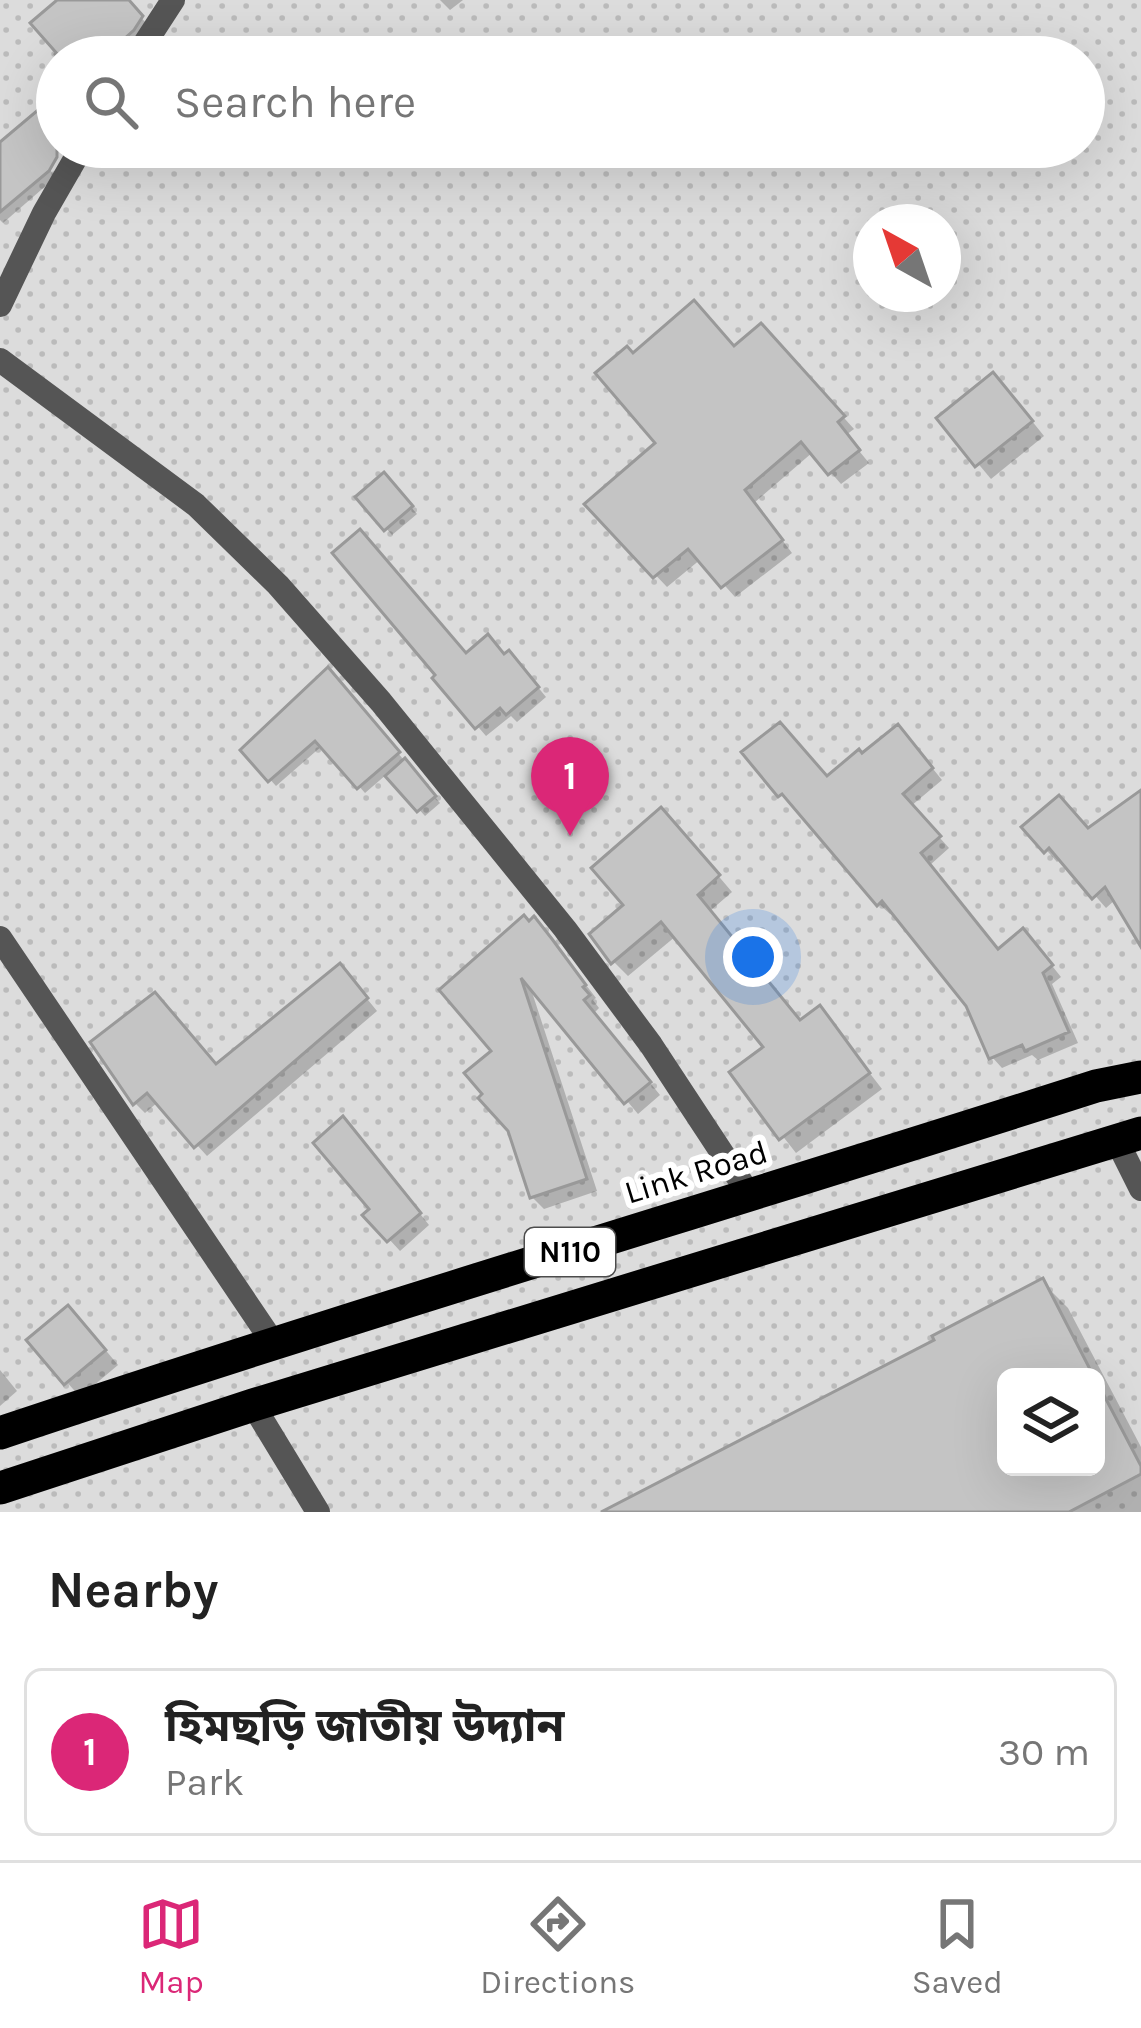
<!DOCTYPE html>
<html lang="en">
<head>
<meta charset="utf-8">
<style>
  body { margin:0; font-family:Karla,"Noto Sans Bengali",sans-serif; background:#f2f2f2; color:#222 }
  .controls { position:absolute; right:36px; bottom:36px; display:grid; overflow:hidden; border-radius:18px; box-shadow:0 12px 48px #0002 }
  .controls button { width:108px; height:108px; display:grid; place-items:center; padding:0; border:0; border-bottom:3px solid #e0e0e0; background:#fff; color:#222; font:60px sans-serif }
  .compass { position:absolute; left:853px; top:204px; width:108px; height:108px; border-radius:50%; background:#fff; box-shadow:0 12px 48px #0002; rotate:320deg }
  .you { position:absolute; left:753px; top:957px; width:42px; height:42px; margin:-30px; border:9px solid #fff; border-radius:50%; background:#1a73e8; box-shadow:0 0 0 18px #1a73e833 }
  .badge { display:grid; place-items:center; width:78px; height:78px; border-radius:50%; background:#db2777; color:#fff; font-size:39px; font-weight:700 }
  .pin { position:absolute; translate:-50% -99px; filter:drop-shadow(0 3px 6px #0008) }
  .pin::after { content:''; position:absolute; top:63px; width:42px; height:36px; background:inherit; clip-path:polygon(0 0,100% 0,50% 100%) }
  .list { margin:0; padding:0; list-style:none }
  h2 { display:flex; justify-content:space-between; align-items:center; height:156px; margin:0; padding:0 48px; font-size:51px }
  h2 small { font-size:39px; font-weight:400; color:#767676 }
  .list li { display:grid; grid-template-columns:78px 1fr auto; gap:36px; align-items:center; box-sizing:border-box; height:168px; margin:0 24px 24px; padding:0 24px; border:3px solid #e0e0e0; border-radius:18px }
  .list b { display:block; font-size:45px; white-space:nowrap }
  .list p { margin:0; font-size:39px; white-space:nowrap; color:#767676 }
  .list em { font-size:39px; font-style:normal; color:#767676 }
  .icon { flex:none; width:66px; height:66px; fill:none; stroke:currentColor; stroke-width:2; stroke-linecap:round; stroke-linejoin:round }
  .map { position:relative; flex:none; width:1141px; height:1512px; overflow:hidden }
  .search { position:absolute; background:#fff; box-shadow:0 12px 48px #0002; left:36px; right:36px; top:36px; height:132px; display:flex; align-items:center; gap:30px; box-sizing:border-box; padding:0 42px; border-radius:66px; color:#767676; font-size:45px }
  .sheet { height:348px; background:#fff }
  nav { display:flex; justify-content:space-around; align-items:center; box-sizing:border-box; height:168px; border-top:3px solid #e0e0e0; background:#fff; font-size:33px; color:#767676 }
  nav a { display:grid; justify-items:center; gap:6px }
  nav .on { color:#db2777 }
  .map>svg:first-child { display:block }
  .grass { fill:url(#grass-dots); fill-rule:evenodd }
  .shadow { fill:#0003; fill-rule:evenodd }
  .building { fill:#c4c4c4; stroke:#999; stroke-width:3 }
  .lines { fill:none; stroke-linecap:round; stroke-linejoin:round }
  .minor { stroke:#555; stroke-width:24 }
  .trunk { stroke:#000; stroke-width:33 }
  .labels { text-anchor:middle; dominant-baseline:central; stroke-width:12; stroke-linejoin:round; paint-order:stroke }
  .shield { fill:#fff; stroke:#4c4c4c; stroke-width:3 }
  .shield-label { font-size:30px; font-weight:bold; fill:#000 }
  .street-label { font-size:33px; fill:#000; stroke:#fff }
</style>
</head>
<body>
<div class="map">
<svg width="1141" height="1512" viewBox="0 0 1141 1512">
  <defs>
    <pattern id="grass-dots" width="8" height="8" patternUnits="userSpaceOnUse" patternTransform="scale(3)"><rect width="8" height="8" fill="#dcdcdc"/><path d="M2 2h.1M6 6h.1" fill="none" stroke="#bbb" stroke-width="1.8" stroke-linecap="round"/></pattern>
  </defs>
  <rect width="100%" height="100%" fill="#fff"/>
  <path class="grass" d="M0,0H1141V1512H0ZM57,57H1084V147H57ZM871,222H943V294H871ZM1006,1377H1096V1467H1006Z"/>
  <g class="shadow">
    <path d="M62,0H124L149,26L123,57L57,59L53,54L58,50Z"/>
    <path d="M440,0H463L450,10Z"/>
    <path d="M32,149L56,177L3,223L0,220V162Z"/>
    <path d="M772,338L854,429L846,435L869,463L841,484L813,452L754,503L792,553L735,597L701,559L667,587L588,504L659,444L634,357L735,349Z"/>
    <path d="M1007,390L1044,436L991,479L940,418Z"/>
    <path d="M384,476L417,514L392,535L359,497Z"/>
    <path d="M466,656L518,663L546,697L517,722L511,716L486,736L436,678Z"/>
    <path d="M334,677L440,803L425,816L387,774L365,793L323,745L276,786L244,750Z"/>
    <path d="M908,738L942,780L911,806L949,848L930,865L999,952L1033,942L1061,977L1052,984L1078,1043L1038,1060L1032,1055L1002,1068L992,1057L969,1004L894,910L890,914L879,904L746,753L827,780L862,757Z"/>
    <path d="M1141,794V941L1116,899L1106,908L1062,858L1057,862L1026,827L1089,831Z"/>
    <path d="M676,826L732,892L710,911L802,1023L820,1009L882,1089L796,1153L733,1073L768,1048L676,936L628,976L614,962L627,906Z"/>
    <path d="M563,955L596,998L593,1000L599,1008L594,1013L660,1095L638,1114L529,983L597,1191L544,1209L532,1197L511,1130L495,1051L443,990Z"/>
    <path d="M350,978L377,1011L207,1156L158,1102L145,1113L135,1103L165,1006L217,1067Z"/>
    <path d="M354,1131L429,1225L400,1251L367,1215L373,1209Z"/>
    <path d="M1042,1282L1068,1308L1141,1447V1512H607L938,1341ZM1006,1377H1096V1467H1006Z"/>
    <path d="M82,1322L118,1365L80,1397L30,1340Z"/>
    <path d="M0,1370L17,1391L0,1406Z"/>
  </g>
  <g class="building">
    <path d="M57,0H129L143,16L134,30L104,57H60L30,23Z"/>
    <path d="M57,94V157L49,171L0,212V142Z"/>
    <path d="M694,300L734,346L761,323L845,416L838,422L860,450L828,475L801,442L745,490L783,540L721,588L688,549L653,578L584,504L655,443L595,373L627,346L633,353Z"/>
    <path d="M993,372L1033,421L975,467L936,418Z"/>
    <path d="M384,472L413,506L384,531L355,497Z"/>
    <path d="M360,529L466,653L488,634L504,654L509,650L539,687L506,715L500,708L475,729L432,678L435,675L332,553Z"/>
    <path d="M328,667L400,752L357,789L315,741L268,782L240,750Z"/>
    <path d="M780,722L827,776L859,749L862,753L898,724L933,768L903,794L941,836L921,853L998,949L1023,928L1053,965L1043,973L1069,1032L1025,1051L1022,1045L989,1059L966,1006L882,901L877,906L782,794L778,797L741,752Z"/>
    <path d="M405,758L436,796L417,812L385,776Z"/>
    <path d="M1141,790V947L1105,887L1092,899L1049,848L1044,853L1021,827L1059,795L1088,828Z"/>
    <path d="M661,807L720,875L698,895L800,1020L820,1005L870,1073L779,1140L729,1072L763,1047L661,922L611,964L589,934L623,905L591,868Z"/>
    <path d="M524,915L529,921L534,916L552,939L586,985L583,987L590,995L584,1000L651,1082L624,1104L521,978L587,1179L530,1198L508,1131L478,1098L482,1094L464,1073L491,1051L439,990Z"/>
    <path d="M340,963L368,998L194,1148L147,1093L133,1105L90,1042L155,992L216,1064Z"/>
    <path d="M343,1116L421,1213L387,1242L362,1215L369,1209L313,1143Z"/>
    <path d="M1043,1278L1094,1377H1006V1467H1096V1380L1141,1466V1474L1069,1512H601L934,1340L932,1336Z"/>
    <path d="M68,1305L106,1350L64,1385L26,1340Z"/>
  </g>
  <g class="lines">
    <g class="minor">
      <path d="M136,57L173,0"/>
      <path d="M0,305L44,213L82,147"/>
      <path d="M0,360L196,505L278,585L381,702L565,929L651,1045L751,1197"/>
      <path d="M0,938L272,1341"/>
      <path d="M1116,1139L1141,1189"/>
      <path d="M253,1405L318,1512"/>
    </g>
    <g class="trunk">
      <path d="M0,1433C364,1311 731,1203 1096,1086L1141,1077"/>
      <path d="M0,1488L253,1405L1141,1133"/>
    </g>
  </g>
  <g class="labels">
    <rect class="shield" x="525" y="1228" width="90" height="48" rx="9"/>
    <g class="shield-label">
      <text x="570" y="1252">N110</text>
    </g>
    <g class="street-label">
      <text transform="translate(696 1172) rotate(-17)">Link Road</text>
    </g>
  </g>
</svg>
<div class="controls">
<button><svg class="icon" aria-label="layers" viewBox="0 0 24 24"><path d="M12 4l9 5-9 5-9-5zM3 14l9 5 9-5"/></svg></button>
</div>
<svg class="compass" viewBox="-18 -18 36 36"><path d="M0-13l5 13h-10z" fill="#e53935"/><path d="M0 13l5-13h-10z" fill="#767676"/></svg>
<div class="you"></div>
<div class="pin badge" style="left:570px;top:836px">1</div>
<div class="search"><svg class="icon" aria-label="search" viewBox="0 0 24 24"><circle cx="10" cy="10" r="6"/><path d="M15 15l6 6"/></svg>Search here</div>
</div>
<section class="sheet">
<h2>Nearby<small></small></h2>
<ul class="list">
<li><span class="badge">1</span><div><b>হিমছড়ি জাতীয় উদ্যান</b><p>Park</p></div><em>30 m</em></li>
</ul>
</section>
<nav>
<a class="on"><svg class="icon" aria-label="map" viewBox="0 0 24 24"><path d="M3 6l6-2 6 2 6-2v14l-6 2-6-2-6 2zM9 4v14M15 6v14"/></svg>Map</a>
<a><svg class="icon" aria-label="directions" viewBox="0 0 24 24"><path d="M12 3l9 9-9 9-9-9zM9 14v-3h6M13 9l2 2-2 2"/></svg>Directions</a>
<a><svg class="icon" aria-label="saved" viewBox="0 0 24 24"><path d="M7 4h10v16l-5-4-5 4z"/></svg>Saved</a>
</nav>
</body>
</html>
